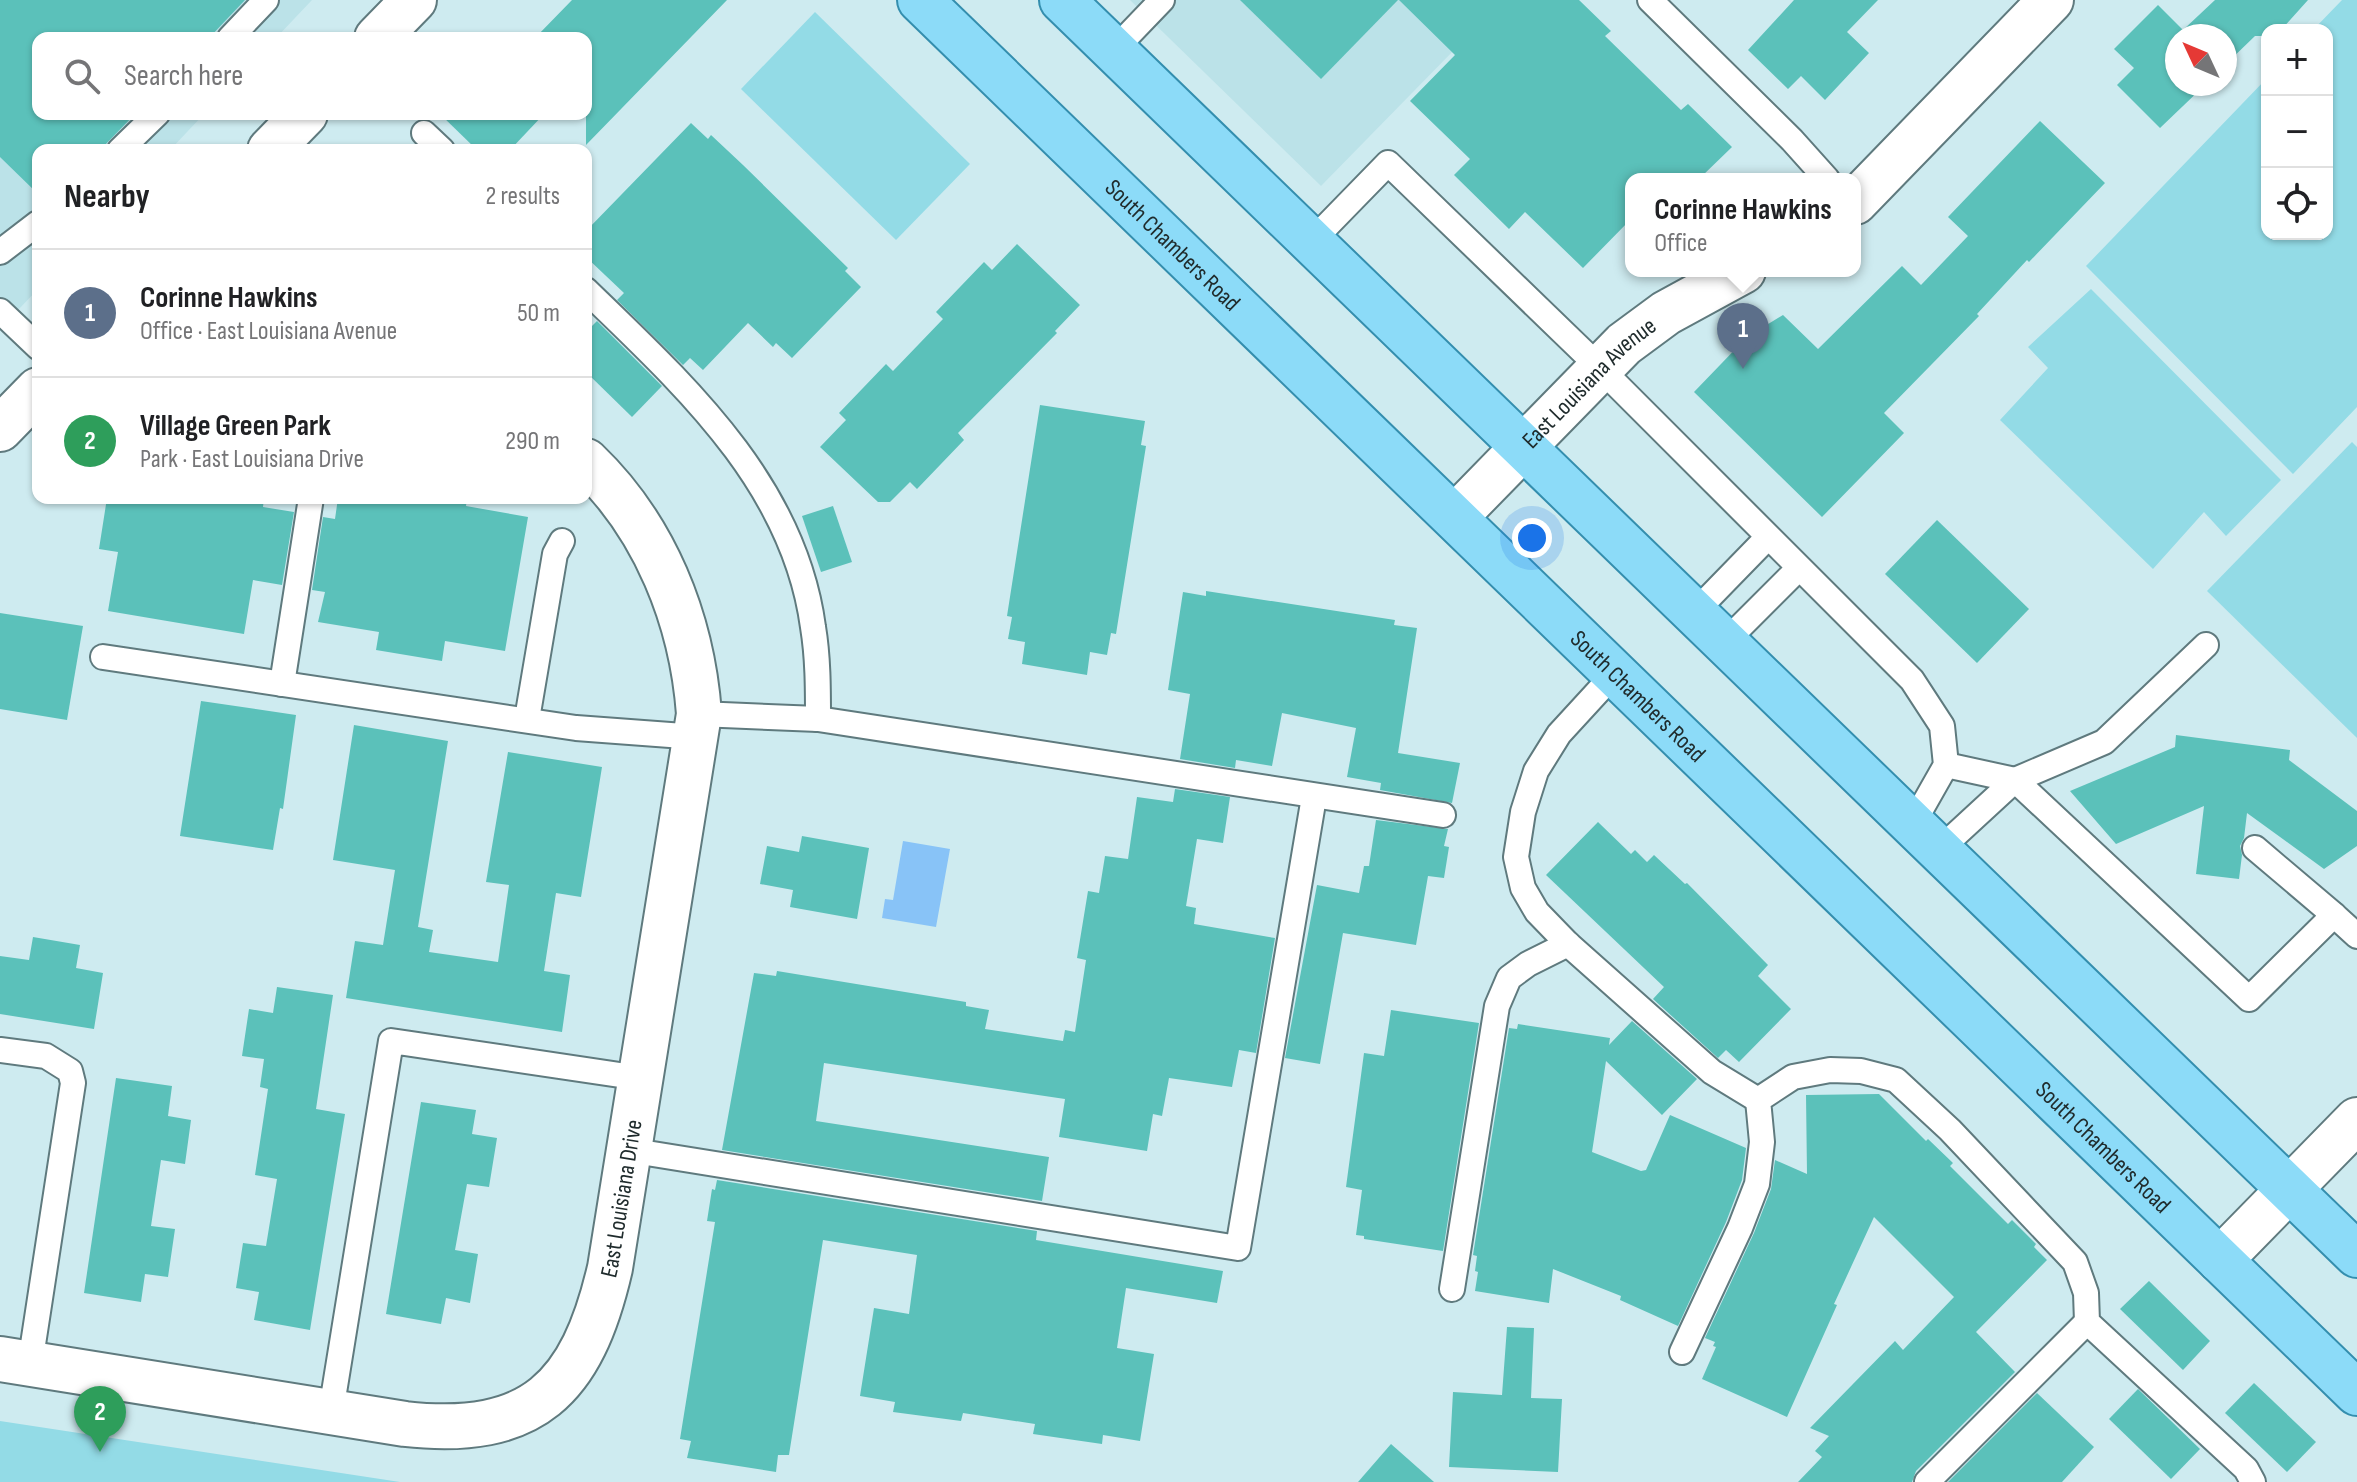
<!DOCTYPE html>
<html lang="en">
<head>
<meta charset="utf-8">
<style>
  body { margin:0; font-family:"Sofia Sans Condensed",sans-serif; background:#f6f6f6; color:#202124 }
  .controls { position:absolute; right:24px; top:24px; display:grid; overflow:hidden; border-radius:16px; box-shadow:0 2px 6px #0004 }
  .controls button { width:72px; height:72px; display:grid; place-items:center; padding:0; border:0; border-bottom:2px solid #e0e0e0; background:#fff; color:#202124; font:40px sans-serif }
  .compass { position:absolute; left:2165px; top:24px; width:72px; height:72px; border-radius:50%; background:#fff; box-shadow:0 2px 6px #0004; rotate:314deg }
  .you { position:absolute; left:1532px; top:538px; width:28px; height:28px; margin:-20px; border:6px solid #fff; border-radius:50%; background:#1a73e8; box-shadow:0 0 0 12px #1a73e833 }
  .badge { display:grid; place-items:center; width:52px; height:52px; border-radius:50%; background:#777f2a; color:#fff; font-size:26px; font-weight:700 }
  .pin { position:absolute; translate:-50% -66px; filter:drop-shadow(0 2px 4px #0008) }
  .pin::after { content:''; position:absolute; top:42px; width:28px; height:24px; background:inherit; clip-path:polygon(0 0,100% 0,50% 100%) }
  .popup { position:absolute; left:1625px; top:173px; width:236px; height:104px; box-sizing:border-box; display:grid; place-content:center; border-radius:16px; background:#fff; filter:drop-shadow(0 2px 6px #0005); font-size:26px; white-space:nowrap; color:#757577 }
  .popup b { font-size:30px; color:#202124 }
  .popup::after { content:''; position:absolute; left:50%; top:100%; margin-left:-16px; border:16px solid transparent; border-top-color:#fff }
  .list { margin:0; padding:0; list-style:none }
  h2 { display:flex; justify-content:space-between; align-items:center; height:104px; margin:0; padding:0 32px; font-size:34px }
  h2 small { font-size:26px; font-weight:400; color:#757577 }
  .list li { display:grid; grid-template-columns:52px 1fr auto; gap:24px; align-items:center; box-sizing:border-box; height:128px; padding:0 32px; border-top:2px solid #e0e0e0 }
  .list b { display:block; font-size:30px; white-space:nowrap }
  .list p { margin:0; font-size:26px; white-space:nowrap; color:#757577 }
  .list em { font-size:26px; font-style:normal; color:#757577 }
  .icon { flex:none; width:44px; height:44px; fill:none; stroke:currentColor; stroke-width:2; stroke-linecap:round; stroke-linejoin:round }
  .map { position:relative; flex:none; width:2357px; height:1482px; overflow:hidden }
  .search { position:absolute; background:#fff; box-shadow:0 2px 6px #0004; left:32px; top:32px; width:560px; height:88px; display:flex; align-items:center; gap:20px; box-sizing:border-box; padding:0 28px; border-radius:16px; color:#757577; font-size:30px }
  .panel { position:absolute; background:#fff; box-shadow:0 2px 6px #0004; left:32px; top:144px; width:560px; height:360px; border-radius:16px }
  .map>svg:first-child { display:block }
  .built { fill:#bbe2e8 }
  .green { fill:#93dbe6 }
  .water { fill:#88c3f7 }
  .building { fill:#5bc1ba }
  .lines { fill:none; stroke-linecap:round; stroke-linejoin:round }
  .service-casing { stroke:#5f7a7e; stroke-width:28 }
  .minor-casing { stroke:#5f7a7e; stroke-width:48 }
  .primary-casing { stroke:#348eae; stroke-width:48 }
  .service { stroke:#fff; stroke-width:24 }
  .minor { stroke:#fff; stroke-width:44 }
  .primary { stroke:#8cdbf8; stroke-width:44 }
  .labels { text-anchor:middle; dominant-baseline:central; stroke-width:6; stroke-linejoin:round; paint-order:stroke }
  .street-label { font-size:24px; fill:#202c2d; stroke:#fff }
</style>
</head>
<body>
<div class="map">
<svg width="2357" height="1482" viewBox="0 0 2357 1482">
  <rect width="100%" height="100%" fill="#ceebf0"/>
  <g class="built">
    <path d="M0,0H312L276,38H38V114H204L170,150H38V289L0,329Z"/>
    <path d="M1130,0H1503L1321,186Z"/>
  </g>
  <g class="green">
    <path d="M2342,0H2357V407L2293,474L2086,266L2267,78V234H2327V30H2313Z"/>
    <path d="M815,12L970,164L896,240L741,89Z"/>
    <path d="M2091,289L2281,480L2226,536L2204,512L2153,569L2000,420L2048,368L2028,347Z"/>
    <path d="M2352,442L2357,447V738L2207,591Z"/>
    <path d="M0,1421L400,1482H0Z"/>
  </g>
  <path class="water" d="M903,841L950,849L936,927L882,918L885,899L893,900Z"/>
  <g class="building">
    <path d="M0,0H245L209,38H38V114H135L100,150H38V194L0,157Z"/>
    <path d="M572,0H727L586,145V38H535Z"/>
    <path d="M1240,0H1398L1321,79Z"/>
    <path d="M1399,0H1579L1611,31L1605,36L1681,110L1688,104L1732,147L1699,179H1631V219L1583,268L1525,212L1509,229L1454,175L1470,159L1410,101L1455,55Z"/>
    <path d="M1794,0H1878L1847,32L1869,53L1825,100L1801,76L1788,89L1748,50Z"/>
    <path d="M2215,0H2308L2281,30H2267V36H2255L2225,65V36H2177V84H2206L2160,128L2117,85L2134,68L2114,49L2158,5L2183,30Z"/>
    <path d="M440,114H544L510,150H477Z"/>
    <path d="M2040,121L2105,183L2029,262L2027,260L1977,314L1979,316L1884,413L1904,433L1822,517L1694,392L1747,337L1783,315L1818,349L1902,266L1921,285L1968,236L1948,217Z"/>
    <path d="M691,123L708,139L711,135L743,165L848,268L845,271L861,287L792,358L776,343L773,347L748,323L703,370L690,358L683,365L617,300L624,293L586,257V231Z"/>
    <path d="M1017,244L1080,305L1055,331L1057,333L958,433L964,440L917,489L910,482L890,502H878L820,447L846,420L839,413L886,364L893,371L943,319L936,312L984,262L992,270Z"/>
    <path d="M597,321L662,386L632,417L586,372V332Z"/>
    <path d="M1040,405L1145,421L1141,445L1146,446L1116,634L1111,633L1107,655L1090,652L1087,675L1022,664L1025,642L1008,639L1012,617L1007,616Z"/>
    <path d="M107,498H264L263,507L294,512L282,585L253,580L244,634L108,611L118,552L99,549Z"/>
    <path d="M338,498H467L466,506L528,517L505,651L445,641L442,661L376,650L379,632L318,622L325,592L312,590L323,517L335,519Z"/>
    <path d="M833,506L852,562L821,572L802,516Z"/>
    <path d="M1937,520L2029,609L1977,663L1885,574Z"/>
    <path d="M1206,591L1395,620L1394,625L1417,628L1398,753L1460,763L1452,803L1380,790L1381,783L1347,777L1356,728L1282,713L1272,766L1236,760L1235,768L1180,759L1190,694L1168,690L1183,592L1206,596Z"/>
    <path d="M0,613L83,626L67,720L0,709Z"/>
    <path d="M201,701L296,715L283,809L280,808L273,850L180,836Z"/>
    <path d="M354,725L448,741L418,927L433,930L429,952L498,962L509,885L486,882L508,752L602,767L581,897L556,893L544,971L570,975L562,1032L346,998L355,941L383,945L395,870L333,860Z"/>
    <path d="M2176,735L2290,750L2289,760L2357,811V846L2324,869L2247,813L2244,838L2240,846L2242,855L2239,879L2196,874L2204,806L2116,844L2070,791L2175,747Z"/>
    <path d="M1175,789L1230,797L1223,843L1197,839L1186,906L1196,908L1194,924L1275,938L1256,1053L1239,1050L1232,1087L1169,1078L1162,1116L1153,1114L1147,1151L1059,1137L1065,1099L824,1063L816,1121L1049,1157L1042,1201L722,1150L754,973L776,976L777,971L966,1002V1006L989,1010L985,1029L1063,1041L1065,1030L1075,1032L1086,960L1077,958L1088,891L1099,893L1105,856L1128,859L1137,797L1173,802Z"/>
    <path d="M1376,820L1448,829L1444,846L1449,847L1444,878L1428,876L1416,945L1343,933L1320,1064L1285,1058L1317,885L1359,893L1364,866H1369Z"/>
    <path d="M1598,822L1631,854L1635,850L1647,862L1654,855L1685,884L1687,883L1768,965L1758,976L1791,1009L1739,1062L1726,1050L1718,1058L1653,999L1664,987L1546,875Z"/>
    <path d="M802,836L869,848L857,919L790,907L793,890L760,884L767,846L799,852Z"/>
    <path d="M33,937L80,945L76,968L103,973L94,1029L0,1014V956L29,960Z"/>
    <path d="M277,987L333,995L316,1109L345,1114L310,1330L254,1320L259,1292L236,1288L243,1243L266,1246L277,1179L255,1175L268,1089L260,1087L264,1059L242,1056L249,1009L273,1013Z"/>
    <path d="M1391,1010L1479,1023L1443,1251L1364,1239V1236L1356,1235L1362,1190L1346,1187L1364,1053L1384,1056Z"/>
    <path d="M1632,1021L1697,1079L1662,1115L1606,1061L1592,1152L1641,1171L1646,1170L1670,1115L1746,1148L1742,1180L1726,1222L1678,1326L1620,1300L1621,1296L1553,1269L1549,1303L1475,1291L1478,1272L1475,1271L1477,1256L1473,1255L1509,1028L1517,1029L1518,1024L1610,1038L1609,1045Z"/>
    <path d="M116,1078L172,1086L168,1116L191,1120L185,1164L161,1160L151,1226L175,1229L168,1277L145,1274L141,1302L84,1293Z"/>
    <path d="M1879,1094L1926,1141L1928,1139L1953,1163L1950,1166L2008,1224L2012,1220L2036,1244L2034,1247L2047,1260L1976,1332L2015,1372L1916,1471L1912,1482H1798L1822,1457L1815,1451L1829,1436L1810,1428L1895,1341L1903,1350L1954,1297L1874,1217L1834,1304L1837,1305L1787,1417L1702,1379L1716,1347L1713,1346L1715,1342L1705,1338L1754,1233L1771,1189L1775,1160L1807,1174L1806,1095Z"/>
    <path d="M421,1102L476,1110L472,1134L497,1138L489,1187L467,1184L455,1250L478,1254L470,1303L446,1298L441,1324L386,1314Z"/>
    <path d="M717,1180L1037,1231L1036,1240L1223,1271L1217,1303L1126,1288L1117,1348L1154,1354L1140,1441L1103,1435L1102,1444L1033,1434L1035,1424L963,1413L961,1421L893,1412L895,1402L860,1396L874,1308L909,1314L917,1255L823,1240L789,1455H778L776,1472L687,1458L691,1441L680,1439L715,1222L707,1221L712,1189L715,1190Z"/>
    <path d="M2149,1281L2210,1341L2183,1370L2120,1309Z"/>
    <path d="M1507,1327L1534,1328L1531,1398L1562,1399L1558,1472L1449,1467L1453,1392L1502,1395Z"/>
    <path d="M2254,1383L2316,1442L2287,1472L2225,1413Z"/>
    <path d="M2138,1389L2200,1449L2171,1479L2109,1419Z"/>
    <path d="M2037,1393L2094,1447L2062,1482H1948Z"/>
    <path d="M1391,1444L1434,1482H1358Z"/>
  </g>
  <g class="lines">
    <defs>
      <g id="service">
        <path d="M1650,0L1792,140L1827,179"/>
        <path d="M230,38L266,0"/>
        <path d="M1114,50L1162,0"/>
        <path d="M424,133L442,150"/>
        <path d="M120,150L157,114"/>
        <path d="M1311,242L1388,163L1599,367L1912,680L1942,726L1946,765L1912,825"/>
        <path d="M0,252L38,223"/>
        <path d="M586,290C684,385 794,484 813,627C818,657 818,688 818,719"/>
        <path d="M0,311L38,347"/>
        <path d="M1694,613L1767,538"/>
        <path d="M1725,642L1798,569"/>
        <path d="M103,657L576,728L697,737"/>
        <path d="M1615,673L1559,734L1536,771L1523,812L1516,857L1523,888L1537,912L1568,944L1712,1072L1758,1100"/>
        <path d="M282,684L311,498"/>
        <path d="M699,714L818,719L1443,815"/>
        <path d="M527,719L555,554L562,541"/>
        <path d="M1946,765L2015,780L2249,999L2334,915L2255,848"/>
        <path d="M1939,850L2015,780L2104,742L2206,645"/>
        <path d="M2334,915L2357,936"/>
        <path d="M0,1050L46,1056L70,1071L73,1083L30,1364"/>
        <path d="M628,1150L1238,1248L1314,797"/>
        <path d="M1452,1289L1497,1006L1509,978L1528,964L1568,944"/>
        <path d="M1682,1352L1740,1228L1757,1184L1762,1142L1758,1100L1793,1077L1830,1070L1861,1071L1896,1080L1950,1130L2075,1262L2086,1293L2087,1322L2246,1469L2253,1482"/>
        <path d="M331,1411L391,1041L640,1078"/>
        <path d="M1927,1482L2087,1322"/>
      </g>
      <g id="minor">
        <path d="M377,38L414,0"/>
        <path d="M270,150L305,114"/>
        <path d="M1855,202L2051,0"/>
        <path d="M0,429L38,390"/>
        <path id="s1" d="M1455,517L1624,344L1666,313L1743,271"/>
        <path d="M2220,1260L2357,1120"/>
        <path id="s2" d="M0,1359L405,1424C533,1438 582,1389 610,1268L699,714C692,619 655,527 586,461"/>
      </g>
      <g id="primary">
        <path id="s3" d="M920,0L2357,1393"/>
        <path d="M1062,0L2357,1255"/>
      </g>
    </defs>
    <use href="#service" class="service-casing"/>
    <use href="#minor" class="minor-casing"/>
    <use href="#primary" class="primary-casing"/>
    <use href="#service" class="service"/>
    <use href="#minor" class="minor"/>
    <use href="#primary" class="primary"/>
  </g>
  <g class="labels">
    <g class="street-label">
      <text stroke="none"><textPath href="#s3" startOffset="352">South Chambers Road</textPath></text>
      <text stroke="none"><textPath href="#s1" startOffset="190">East Louisiana Avenue</textPath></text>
      <text stroke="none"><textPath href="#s3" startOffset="1000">South Chambers Road</textPath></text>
      <text stroke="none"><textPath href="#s3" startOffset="1648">South Chambers Road</textPath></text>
      <text stroke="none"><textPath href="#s2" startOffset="774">East Louisiana Drive</textPath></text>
    </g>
  </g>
</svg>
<div class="controls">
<button>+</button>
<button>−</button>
<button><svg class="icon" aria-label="locate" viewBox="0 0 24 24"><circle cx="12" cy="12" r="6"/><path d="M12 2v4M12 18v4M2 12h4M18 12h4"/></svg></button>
</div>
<svg class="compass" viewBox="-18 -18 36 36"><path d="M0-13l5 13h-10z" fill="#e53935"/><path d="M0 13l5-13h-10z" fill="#757577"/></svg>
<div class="you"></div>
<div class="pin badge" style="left:1743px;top:369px;background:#5c6f8a">1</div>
<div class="popup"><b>Corinne Hawkins</b>Office</div>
<div class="pin badge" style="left:100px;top:1452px;background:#2e9e5b">2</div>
<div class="search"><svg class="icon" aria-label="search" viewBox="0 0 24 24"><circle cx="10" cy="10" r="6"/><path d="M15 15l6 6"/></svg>Search here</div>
<section class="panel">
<h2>Nearby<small>2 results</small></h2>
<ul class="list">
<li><span class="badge" style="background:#5c6f8a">1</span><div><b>Corinne Hawkins</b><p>Office · East Louisiana Avenue</p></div><em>50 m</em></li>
<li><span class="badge" style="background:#2e9e5b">2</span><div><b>Village Green Park</b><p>Park · East Louisiana Drive</p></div><em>290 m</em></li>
</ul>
</section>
</div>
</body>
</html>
